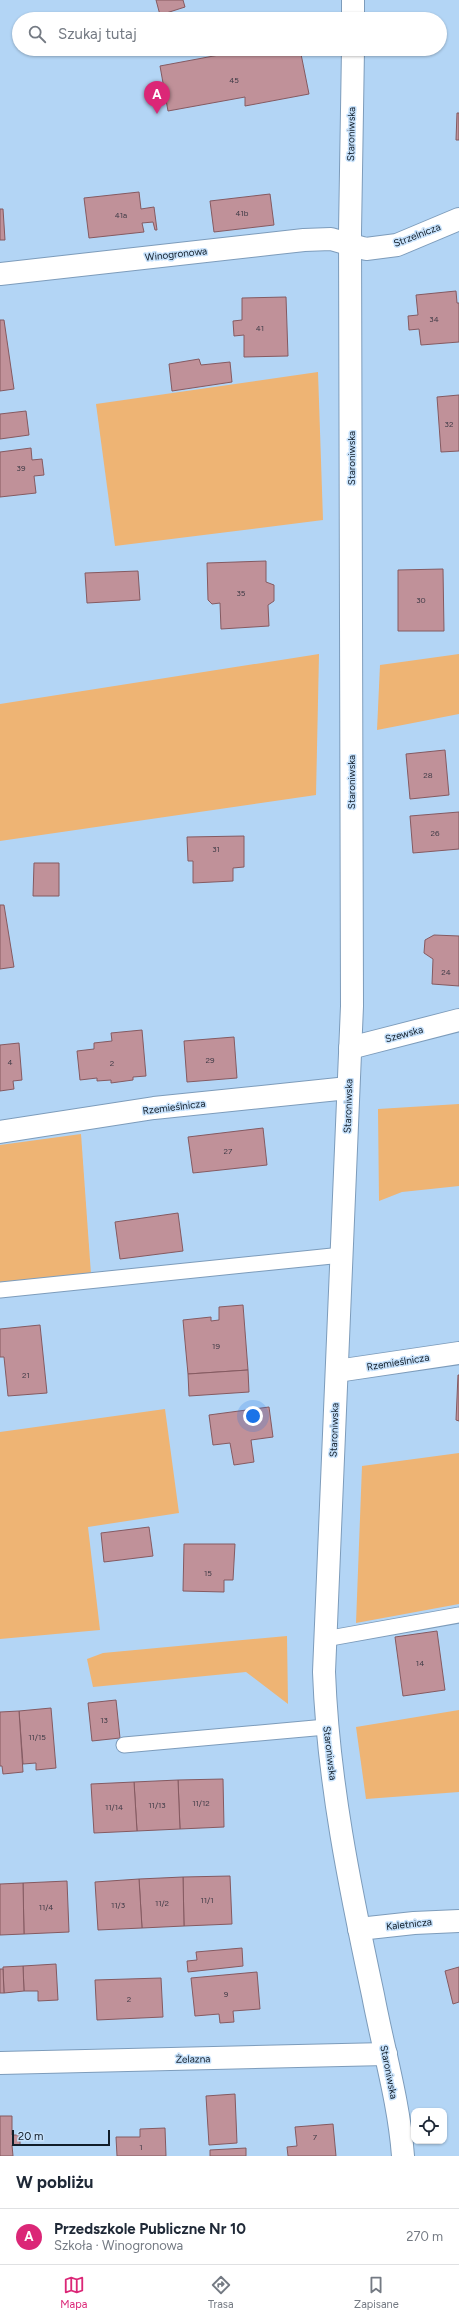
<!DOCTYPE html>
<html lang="pl">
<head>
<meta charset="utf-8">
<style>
  body { margin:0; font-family:Figtree,sans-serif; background:#f6f6f7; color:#1f2937 }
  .controls { position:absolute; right:12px; bottom:12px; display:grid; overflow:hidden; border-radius:8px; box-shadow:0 1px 3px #0004 }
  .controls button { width:36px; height:36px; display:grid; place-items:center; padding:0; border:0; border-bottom:1px solid #e0e1e3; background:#fff; color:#1f2937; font:20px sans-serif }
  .scale { position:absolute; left:12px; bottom:10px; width:98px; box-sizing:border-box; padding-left:4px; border:2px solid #111d29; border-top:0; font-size:11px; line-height:14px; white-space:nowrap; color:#111d29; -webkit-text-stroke:3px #c6e1fb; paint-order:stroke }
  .you { position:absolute; left:253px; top:1416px; width:14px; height:14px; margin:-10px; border:3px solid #fff; border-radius:50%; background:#1a73e8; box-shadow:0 0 0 6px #1a73e833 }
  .badge { display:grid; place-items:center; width:26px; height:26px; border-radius:50%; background:#db2777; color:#fff; font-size:13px; font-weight:700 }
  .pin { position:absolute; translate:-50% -33px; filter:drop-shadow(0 1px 2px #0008) }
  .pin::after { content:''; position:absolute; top:21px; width:14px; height:12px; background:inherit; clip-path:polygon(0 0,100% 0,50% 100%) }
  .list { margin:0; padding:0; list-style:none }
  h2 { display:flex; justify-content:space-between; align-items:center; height:52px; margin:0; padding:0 16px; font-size:17px }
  h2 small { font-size:13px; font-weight:400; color:#747a83 }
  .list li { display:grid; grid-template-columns:26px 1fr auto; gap:12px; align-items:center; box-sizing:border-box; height:56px; padding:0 16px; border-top:1px solid #e0e1e3 }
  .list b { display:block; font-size:15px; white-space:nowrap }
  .list p { margin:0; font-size:13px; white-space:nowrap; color:#747a83 }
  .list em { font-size:13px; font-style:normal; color:#747a83 }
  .icon { flex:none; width:22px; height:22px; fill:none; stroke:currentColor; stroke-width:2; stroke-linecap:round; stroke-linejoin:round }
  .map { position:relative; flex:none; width:459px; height:2156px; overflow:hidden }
  .search { position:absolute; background:#fff; box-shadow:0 1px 3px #0004; left:12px; right:12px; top:12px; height:44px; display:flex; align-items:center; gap:10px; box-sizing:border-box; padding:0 14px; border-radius:22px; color:#747a83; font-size:15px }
  .sheet { height:108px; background:#fff }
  nav { display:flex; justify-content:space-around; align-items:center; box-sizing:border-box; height:56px; border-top:1px solid #e0e1e3; background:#fff; font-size:11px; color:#747a83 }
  nav a { display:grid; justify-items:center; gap:2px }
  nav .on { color:#db2777 }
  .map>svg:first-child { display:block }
  .green { fill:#eeb474 }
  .building { fill:#c09199; stroke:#855a61 }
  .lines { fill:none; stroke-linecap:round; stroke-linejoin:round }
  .service-casing { stroke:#7d9cbb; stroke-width:17 }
  .minor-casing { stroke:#7d9cbb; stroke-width:24 }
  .tertiary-casing { stroke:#7d9cbb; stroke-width:24 }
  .service { stroke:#fff; stroke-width:15 }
  .minor { stroke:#fff; stroke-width:22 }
  .tertiary { stroke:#fff; stroke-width:22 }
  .labels { text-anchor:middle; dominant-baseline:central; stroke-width:3; stroke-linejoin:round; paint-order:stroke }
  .number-label { font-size:8px; fill:#3d3a45 }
  .street-label { font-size:10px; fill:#111d29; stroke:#c6e1fb }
</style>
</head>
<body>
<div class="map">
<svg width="459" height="2156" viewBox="0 0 459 2156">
  <rect width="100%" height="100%" fill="#b3d5f5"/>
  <g class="green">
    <path d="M318,372L323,520L115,546L96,404Z"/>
    <path d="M319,654L316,795L0,841V704Z"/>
    <path d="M459,654V714L377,730L380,665Z"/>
    <path d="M459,1104V1186L402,1192L379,1201L378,1109Z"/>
    <path d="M81,1134L91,1274L0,1282V1145Z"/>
    <path d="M165,1409L179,1513L88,1527L100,1630L0,1639V1432Z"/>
    <path d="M459,1453V1604L356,1623L362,1466Z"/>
    <path d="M287,1636L288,1704L246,1672L93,1687L87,1659L103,1653Z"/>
    <path d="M459,1710V1792L366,1799L356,1727Z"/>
  </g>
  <g class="building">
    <path d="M156,0H183L185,7L160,15Z"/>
    <path d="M234,49H300L309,94L245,106V97L168,111L160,66L235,52Z"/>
    <path d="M457,113H459V140H456Z"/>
    <path d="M139,192L141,209L154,207L157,230H155L153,222L142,223L144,232L89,238L84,198Z"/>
    <path d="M270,194L274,225L214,232L210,201Z"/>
    <path d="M0,209H3L5,240H0Z"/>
    <path d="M456,291L457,303H459V342L421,345L419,329L409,330L408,316L418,315L416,295Z"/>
    <path d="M286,297L288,356L244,357V335L234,336L233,321L242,320V298Z"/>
    <path d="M0,320H4L14,389L0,391Z"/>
    <path d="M199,359L201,365L230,362L232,382L172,391L169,364Z"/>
    <path d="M459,395V451L441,452L437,397Z"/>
    <path d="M26,411L29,435L0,439V414Z"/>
    <path d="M31,448L32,460L42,459L44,475L34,476L36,493L0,497V452Z"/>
    <path d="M266,561V582L274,585V601L268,605L269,626L221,629L220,603L212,604L208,600L207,563Z"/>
    <path d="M443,569L444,631H398V570Z"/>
    <path d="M138,571L140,600L87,603L85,573Z"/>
    <path d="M445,750L449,795L410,799L406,754Z"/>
    <path d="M459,812V849L413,853L410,816Z"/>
    <path d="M244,836V867L233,868V881L193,883V861H188L187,837Z"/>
    <path d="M34,863H59V896H33Z"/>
    <path d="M0,905H4L14,967L0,969Z"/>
    <path d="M434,935L459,936V986L432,984L433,959L424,953L425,940Z"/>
    <path d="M142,1030L146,1076L133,1077V1080L111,1083V1080L97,1081V1078L80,1080L77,1051L94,1049V1043L112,1041L111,1033Z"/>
    <path d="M234,1037L237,1078L187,1082L184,1041Z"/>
    <path d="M19,1043L22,1080L13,1081L14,1089L0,1091V1045Z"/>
    <path d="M263,1128L267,1165L193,1173L188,1137Z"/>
    <path d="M178,1213L183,1251L120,1259L115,1222Z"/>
    <path d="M243,1305L248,1370L188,1374L183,1320L211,1317V1321L219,1320V1307Z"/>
    <path d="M40,1325L47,1393L8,1396L4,1357H0V1329Z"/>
    <path d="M248,1370L249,1392L189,1396L188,1374Z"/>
    <path d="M458,1375H459V1421L456,1420Z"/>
    <path d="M269,1407L273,1437L251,1440L254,1462L234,1465L230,1443L213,1445L209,1415Z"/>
    <path d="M149,1527L153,1556L104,1562L101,1533Z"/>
    <path d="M184,1544H235L233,1580H224V1592L183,1591Z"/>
    <path d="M437,1631L445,1690L403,1696L395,1637Z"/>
    <path d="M116,1700L120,1738L92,1741L88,1703Z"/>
    <path d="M51,1708L56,1768L36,1770V1763L23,1764L19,1711Z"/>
    <path d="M19,1711L23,1772L3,1774L2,1766H0V1712Z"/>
    <path d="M223,1779L224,1827L180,1829L178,1780Z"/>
    <path d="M178,1780L180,1829L137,1831L134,1782Z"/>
    <path d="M134,1782L137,1831L94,1833L91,1784Z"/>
    <path d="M230,1876L232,1924L184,1926L183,1877Z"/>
    <path d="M183,1877L184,1926L142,1928L139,1879Z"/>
    <path d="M139,1879L142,1928L98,1930L95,1882Z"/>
    <path d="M67,1881L69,1932L24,1934L23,1883Z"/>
    <path d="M23,1883L24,1934L0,1935V1884Z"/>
    <path d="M242,1948L243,1966L188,1972L187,1961L197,1960L196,1952Z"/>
    <path d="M56,1964L58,2000L38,2001V1991H24L23,1966Z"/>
    <path d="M23,1966L24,1991L4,1993L3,1967Z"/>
    <path d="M459,1967V2002L453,2004L445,1971Z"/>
    <path d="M0,1969H3L4,1993H0Z"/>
    <path d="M257,1972L260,2009L233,2011L234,2022L220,2023L219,2014L195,2016L191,1978Z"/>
    <path d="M161,1978L163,2017L97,2020L95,1980Z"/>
    <path d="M235,2094L237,2143L209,2145L206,2096Z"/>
    <path d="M0,2116H12V2135H20V2145H12L13,2156H0Z"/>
    <path d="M333,2124L336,2156H288L287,2147L297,2146L295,2127Z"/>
    <path d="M165,2128L166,2156H117L116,2137H140V2129Z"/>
    <path d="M246,2148V2156H210V2150Z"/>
  </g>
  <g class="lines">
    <defs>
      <g id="service">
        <path d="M0,1290L342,1255"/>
        <path d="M325,1639L459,1615"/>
        <path d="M124,1745L326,1727"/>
      </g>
      <g id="minor">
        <path d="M0,274L304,240L331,239L366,249L397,245L459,219"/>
        <path d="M350,1048L459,1020"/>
        <path d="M0,1132L154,1108L348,1088"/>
        <path d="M337,1371L459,1353"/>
        <path d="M359,1929L414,1923L459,1921"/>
        <path d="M0,2063L386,2054"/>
      </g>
      <g id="tertiary">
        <path d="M353,19V0"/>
        <path d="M353,49L350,232L352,1006L324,1672C328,1781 350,1888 373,1995C383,2048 399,2102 403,2156"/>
      </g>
    </defs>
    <use href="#service" class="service-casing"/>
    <use href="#minor" class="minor-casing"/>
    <use href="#tertiary" class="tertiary-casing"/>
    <use href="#service" class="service"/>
    <use href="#minor" class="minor"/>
    <use href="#tertiary" class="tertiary"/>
  </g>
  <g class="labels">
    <g class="number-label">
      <text x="234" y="80">45</text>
      <text x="242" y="213">41b</text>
      <text x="121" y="215">41a</text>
      <text x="434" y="319">34</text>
      <text x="260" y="328">41</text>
      <text x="449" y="424">32</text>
      <text x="21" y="468">39</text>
      <text x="241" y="593">35</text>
      <text x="421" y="600">30</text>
      <text x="428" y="775">28</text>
      <text x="435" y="833">26</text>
      <text x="216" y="849">31</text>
      <text x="446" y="972">24</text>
      <text x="210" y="1060">29</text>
      <text x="10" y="1062">4</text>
      <text x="112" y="1063">2</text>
      <text x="228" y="1151">27</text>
      <text x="216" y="1346">19</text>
      <text x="26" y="1375">21</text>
      <text x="208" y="1573">15</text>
      <text x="420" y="1663">14</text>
      <text x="104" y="1720">13</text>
      <text x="37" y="1737">11/15</text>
      <text x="201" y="1803">11/12</text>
      <text x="157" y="1805">11/13</text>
      <text x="114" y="1807">11/14</text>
      <text x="207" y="1900">11/1</text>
      <text x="162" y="1903">11/2</text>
      <text x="118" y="1905">11/3</text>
      <text x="46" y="1907">11/4</text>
      <text x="226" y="1994">9</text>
      <text x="129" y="1999">2</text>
      <text x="315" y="2137">7</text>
      <text x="141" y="2147">1</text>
    </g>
    <g class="street-label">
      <text transform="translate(351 134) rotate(-89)">Staroniwska</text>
      <text transform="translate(417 235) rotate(-21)">Strzelnicza</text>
      <text transform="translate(176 254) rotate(-6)">Winogronowa</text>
      <text transform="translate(351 458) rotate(-90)">Staroniwska</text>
      <text transform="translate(351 782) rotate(-90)">Staroniwska</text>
      <text transform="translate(404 1034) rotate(-15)">Szewska</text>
      <text transform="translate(348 1106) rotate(-88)">Staroniwska</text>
      <text transform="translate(174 1107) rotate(-7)">Rzemieślnicza</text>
      <text transform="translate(398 1362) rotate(-9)">Rzemieślnicza</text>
      <text transform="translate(334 1430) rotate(-88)">Staroniwska</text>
      <text transform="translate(330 1753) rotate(83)">Staroniwska</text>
      <text transform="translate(409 1924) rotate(-6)">Kaletnicza</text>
      <text transform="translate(193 2059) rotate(-1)">Żelazna</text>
      <text transform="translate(389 2072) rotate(79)">Staroniwska</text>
    </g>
  </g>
</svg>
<div class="controls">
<button><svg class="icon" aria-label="locate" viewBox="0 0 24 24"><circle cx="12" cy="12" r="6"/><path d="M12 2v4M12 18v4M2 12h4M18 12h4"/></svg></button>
</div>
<div class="scale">20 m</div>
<div class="you"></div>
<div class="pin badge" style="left:157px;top:114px">A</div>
<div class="search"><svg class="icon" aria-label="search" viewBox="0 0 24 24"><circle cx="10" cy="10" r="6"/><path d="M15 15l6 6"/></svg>Szukaj tutaj</div>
</div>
<section class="sheet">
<h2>W pobliżu<small></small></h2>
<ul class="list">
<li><span class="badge">A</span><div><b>Przedszkole Publiczne Nr 10</b><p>Szkoła · Winogronowa</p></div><em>270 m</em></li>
</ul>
</section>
<nav>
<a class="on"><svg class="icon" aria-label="map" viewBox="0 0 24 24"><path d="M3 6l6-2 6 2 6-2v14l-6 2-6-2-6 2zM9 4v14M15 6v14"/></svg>Mapa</a>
<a><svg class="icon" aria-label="directions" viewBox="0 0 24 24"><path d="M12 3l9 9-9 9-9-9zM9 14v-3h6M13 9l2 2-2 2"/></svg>Trasa</a>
<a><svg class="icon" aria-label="saved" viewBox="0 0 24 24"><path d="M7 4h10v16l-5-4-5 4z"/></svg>Zapisane</a>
</nav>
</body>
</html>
